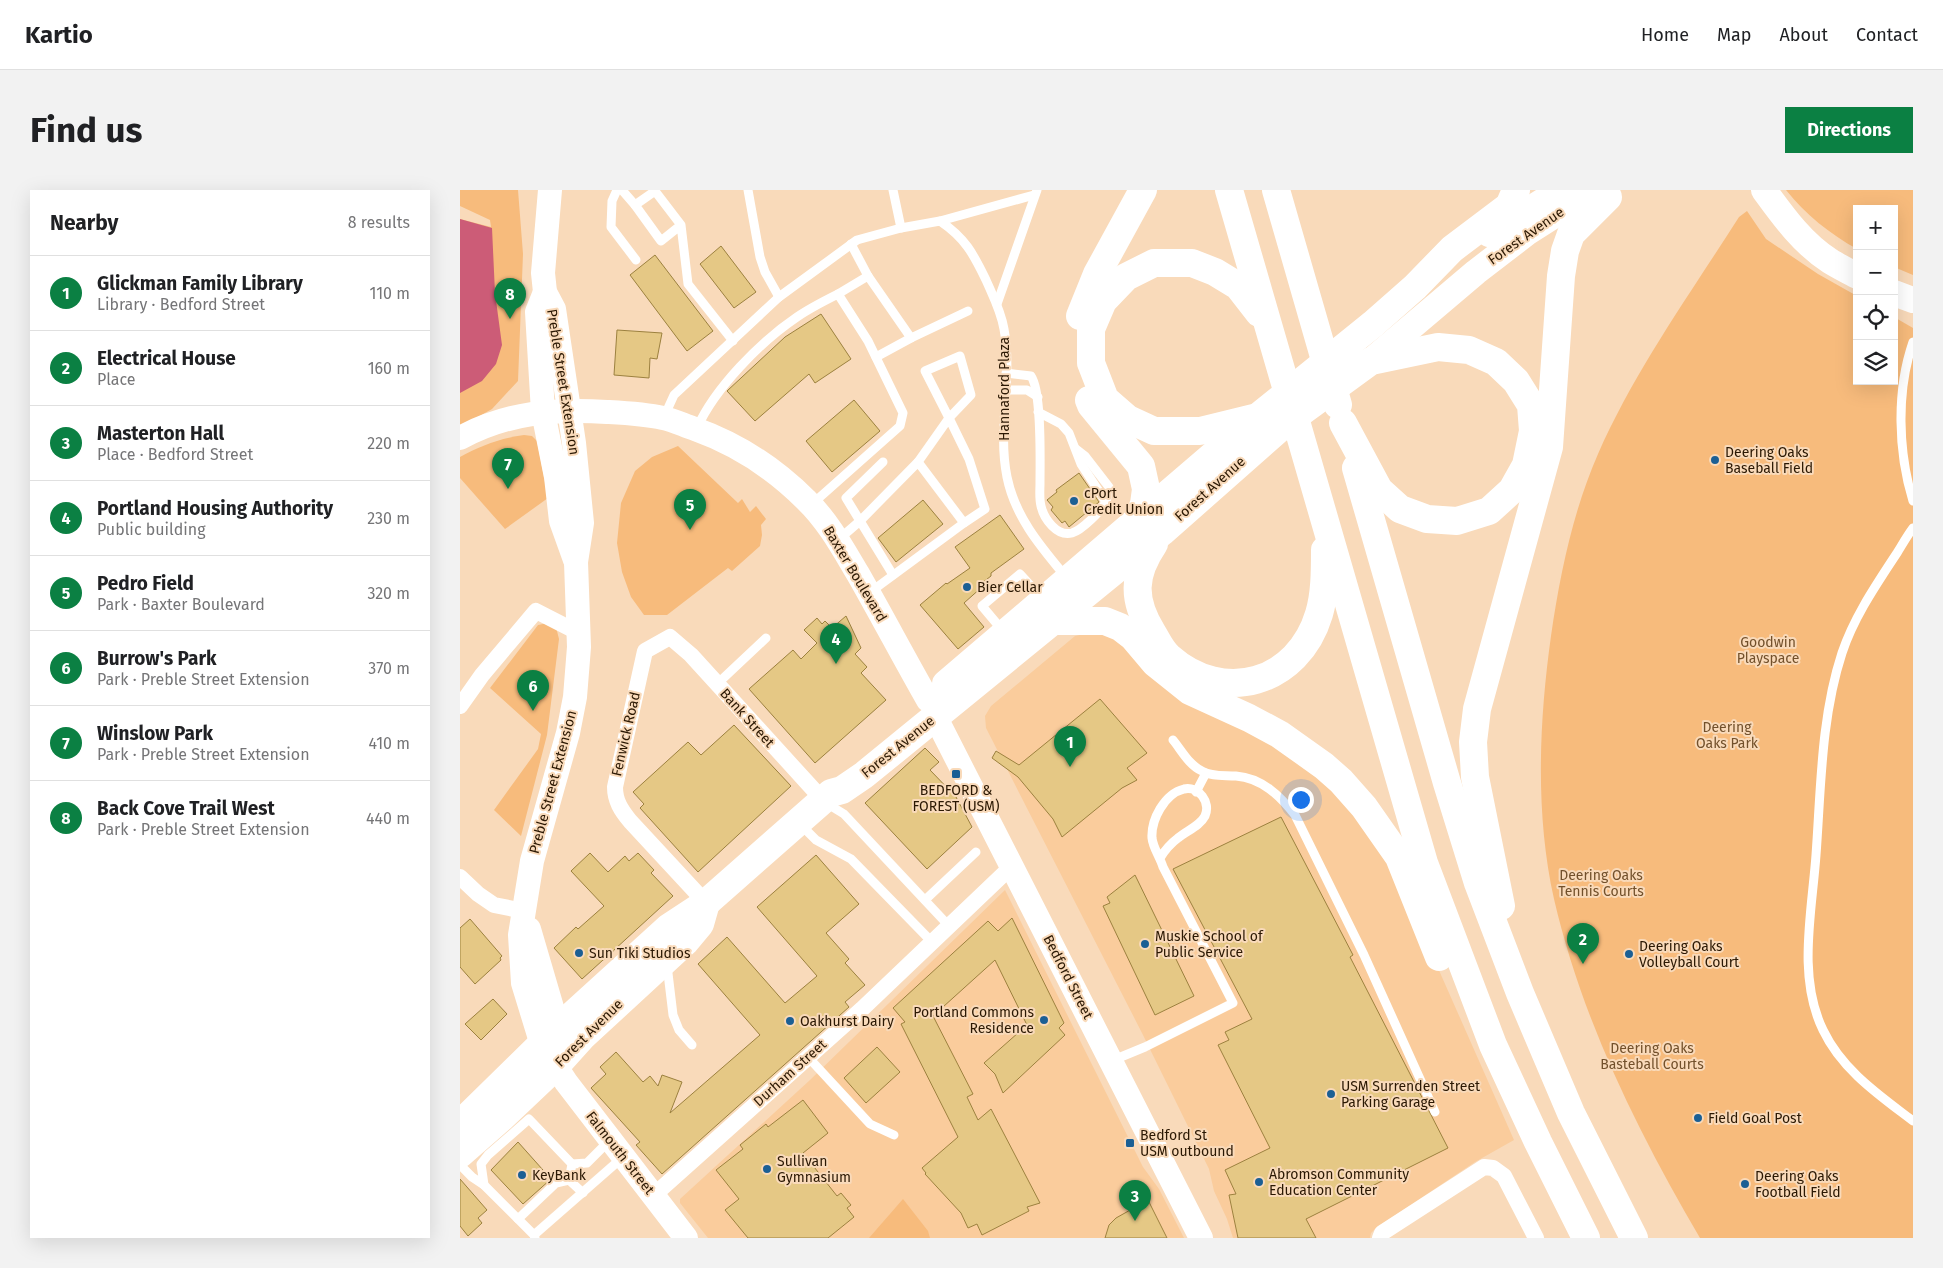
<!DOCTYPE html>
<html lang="en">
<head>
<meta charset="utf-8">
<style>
  body { margin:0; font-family:"Fira Sans",sans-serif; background:#f2f2f2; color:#202124 }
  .controls { position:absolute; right:15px; top:15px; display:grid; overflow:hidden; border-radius:0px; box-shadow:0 5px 20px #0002 }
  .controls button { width:45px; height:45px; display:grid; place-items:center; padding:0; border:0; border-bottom:1px solid #e0e0e0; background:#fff; color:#202124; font:25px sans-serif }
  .you { position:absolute; left:840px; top:609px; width:18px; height:18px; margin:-12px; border:4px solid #fff; border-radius:50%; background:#1a73e8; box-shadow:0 0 0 8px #1a73e833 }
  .badge { display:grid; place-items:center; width:32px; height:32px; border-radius:50%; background:#0b8043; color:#fff; font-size:16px; font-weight:700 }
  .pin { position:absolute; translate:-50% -41px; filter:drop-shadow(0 1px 2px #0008) }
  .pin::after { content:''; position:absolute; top:26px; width:18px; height:15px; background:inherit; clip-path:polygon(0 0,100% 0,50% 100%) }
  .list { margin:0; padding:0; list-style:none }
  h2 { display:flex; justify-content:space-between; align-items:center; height:65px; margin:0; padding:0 20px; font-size:21px }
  h2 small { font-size:16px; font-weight:400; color:#757577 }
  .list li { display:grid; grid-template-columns:32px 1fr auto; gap:15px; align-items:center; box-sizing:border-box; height:75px; padding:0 20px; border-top:1px solid #e0e0e0 }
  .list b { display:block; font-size:19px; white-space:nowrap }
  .list p { margin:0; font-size:16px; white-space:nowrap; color:#757577 }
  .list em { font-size:16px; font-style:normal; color:#757577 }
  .icon { flex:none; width:28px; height:28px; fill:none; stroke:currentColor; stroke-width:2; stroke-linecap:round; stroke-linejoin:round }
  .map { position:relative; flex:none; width:1453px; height:1048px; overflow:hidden; border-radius:0px }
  header { display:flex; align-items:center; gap:30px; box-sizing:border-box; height:70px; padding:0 25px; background:#fff; border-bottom:1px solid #e0e0e0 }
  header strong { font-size:24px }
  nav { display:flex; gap:28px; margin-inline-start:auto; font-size:18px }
  .intro { display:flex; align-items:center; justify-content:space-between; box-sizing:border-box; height:120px; padding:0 30px }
  h1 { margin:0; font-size:35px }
  .button { padding:12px 22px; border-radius:0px; background:#0b8043; color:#fff; font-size:18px; font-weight:700 }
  main { display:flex; gap:30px; padding:0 30px }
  aside { flex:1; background:#fff; border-radius:0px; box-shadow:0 5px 20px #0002 }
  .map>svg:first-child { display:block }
  .built { fill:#facc9c }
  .green { fill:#f7bb7c }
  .water { fill:#cc5c77 }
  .building { fill:#e5c885; stroke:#9c813f }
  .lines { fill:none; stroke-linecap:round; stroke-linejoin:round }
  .lane { stroke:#fff; stroke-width:9 }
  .street { stroke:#fff; stroke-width:16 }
  .secondary { stroke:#fff; stroke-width:24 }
  .primary { stroke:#fff; stroke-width:26 }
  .highway { stroke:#fff; stroke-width:28 }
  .poi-dot { fill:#1b5f94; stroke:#f9daba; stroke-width:2 }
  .labels { text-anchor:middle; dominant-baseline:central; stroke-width:4; stroke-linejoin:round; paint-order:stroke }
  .street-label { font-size:14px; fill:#2b1803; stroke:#f9daba }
  .poi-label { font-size:14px; fill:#2b1803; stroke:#f9daba; text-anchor:start }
  .park-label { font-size:14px; fill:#72502b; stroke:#f9daba }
</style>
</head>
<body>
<header>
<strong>Kartio</strong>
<nav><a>Home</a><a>Map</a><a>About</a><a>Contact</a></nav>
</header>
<div class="intro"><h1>Find us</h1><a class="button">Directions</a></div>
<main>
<aside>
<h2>Nearby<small>8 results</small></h2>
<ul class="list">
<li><span class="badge">1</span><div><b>Glickman Family Library</b><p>Library · Bedford Street</p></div><em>110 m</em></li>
<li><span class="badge">2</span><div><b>Electrical House</b><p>Place</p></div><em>160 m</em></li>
<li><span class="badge">3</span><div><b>Masterton Hall</b><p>Place · Bedford Street</p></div><em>220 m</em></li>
<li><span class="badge">4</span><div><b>Portland Housing Authority</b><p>Public building</p></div><em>230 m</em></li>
<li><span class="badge">5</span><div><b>Pedro Field</b><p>Park · Baxter Boulevard</p></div><em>320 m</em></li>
<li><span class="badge">6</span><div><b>Burrow's Park</b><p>Park · Preble Street Extension</p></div><em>370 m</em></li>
<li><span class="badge">7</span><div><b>Winslow Park</b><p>Park · Preble Street Extension</p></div><em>410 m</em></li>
<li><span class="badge">8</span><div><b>Back Cove Trail West</b><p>Park · Preble Street Extension</p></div><em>440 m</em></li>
</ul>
</aside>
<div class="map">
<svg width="1453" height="1048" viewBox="0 0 1453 1048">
  <rect width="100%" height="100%" fill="#f9daba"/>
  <g class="built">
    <path d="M624,444H649L833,564L903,630L951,717L1054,950L1015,972L916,1038L911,1043L910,1048H773L767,1029L754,1001L749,979L682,843L526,538L525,526L531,516L615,446Z"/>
    <path d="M545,700L683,977L699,999L724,1048H248L220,1013V1009L350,890Z"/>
  </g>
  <g class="green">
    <path d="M0,0H58L63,64L58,191L32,219L0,237V29L31,37L30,30L0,16Z"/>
    <path d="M1326,0H1453V85L1434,77V19H1397V59C1370,44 1345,24 1326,0Z"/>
    <path d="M1287,21L1306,49L1358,84L1397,106V191H1434V127L1453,138V1048H1240C1178,942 1122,830 1094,709C1075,623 1079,532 1091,446C1100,384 1113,321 1138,264C1175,180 1230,104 1279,27Z"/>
    <path d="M64,245L72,246L77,251L88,308L45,339L0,288V267C20,256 41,248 64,245Z"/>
    <path d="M218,256L278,313L282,309L290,322L296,316L306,329L301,335L302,345L300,356L272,381L268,378L207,425H184L171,407L162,382L157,353L161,313L175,281L192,267Z"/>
    <path d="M88,433L96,437L99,449L87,545L61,646L34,620L78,559L81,544L30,498L78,435Z"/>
    <path d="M443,1009L468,1041L470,1048H409Z"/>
  </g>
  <path class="water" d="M0,29L32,38L35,103L42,155L36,174L22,191L0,203Z"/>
  <g class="building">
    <path d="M261,56L296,102L274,118L240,74Z"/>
    <path d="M195,65L253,141L227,161L170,85Z"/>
    <path d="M361,124L391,169L355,193L349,184L295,231L267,201L325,147Z"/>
    <path d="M157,140L202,143L197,169L190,168L189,188L154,185Z"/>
    <path d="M394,210L420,241L372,282L346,251Z"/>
    <path d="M619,283L639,312L609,337L605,331L602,333L591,320L593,317L587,310L597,302L596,300Z"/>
    <path d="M463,310L483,334L436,372L418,348Z"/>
    <path d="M540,325L564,359L531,383V386L522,393V397L504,413L524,437L498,459L460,415L486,393L487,394L510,378L495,357Z"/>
    <path d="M386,426L401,458L395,464L407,477L401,483L426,510L355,573L289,499L333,460L341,469L357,453L344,440L357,428L362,434L365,431L372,438Z"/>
    <path d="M640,509L687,563L667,578L677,590L662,598L602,647L593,629L558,587L532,568L536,561L559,575Z"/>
    <path d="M274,535L331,596L238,682L180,618L184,614L173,602L228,552L241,565Z"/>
    <path d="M465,558L479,572L470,580L496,607L512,637L467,679L405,613Z"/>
    <path d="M821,627L893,765L890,767L988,958L846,1029L856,1048H778L769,1005L776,1004L765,980L810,958L758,855L769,850L765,842L792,829L713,679Z"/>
    <path d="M130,663L148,682L165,666L169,671L178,663L194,680L191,683L213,706L154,760L151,765L143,770L122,789L94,758L116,737L118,739L144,716L111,681Z"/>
    <path d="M356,665L399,714L366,743L389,769L385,773L405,795L385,812L389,817L202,984L176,955L180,952L131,898L146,884L140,877L156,862L183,892L190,886L198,896L202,885L222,892L210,923L300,845L238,774L267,747L325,813L357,786L297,717Z"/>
    <path d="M675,685L734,806L695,825L643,716L650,713L647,707Z"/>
    <path d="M552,728L604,833L599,838L605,845L543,903L535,884L524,873L567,835L535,770L473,826L513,904L507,907L518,930L531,919L580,1013L567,1017L569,1021L522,1045L517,1034L508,1038L501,1023L465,984L466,983L462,978L498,947L441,834L445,832L433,818L528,731L538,741Z"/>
    <path d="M10,729L42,766L40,768L41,770L15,794L0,777V738Z"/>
    <path d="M33,809L47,824L21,850L5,834Z"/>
    <path d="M417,857L440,882L406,913L384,888Z"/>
    <path d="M343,910L368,943L343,963L377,1006L381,1003L391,1015L387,1018L394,1027L368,1048H288L265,1020L279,1009L256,980L283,959L280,955L306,934L308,937Z"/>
    <path d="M58,952L91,989L63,1014L31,980Z"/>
    <path d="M0,989L27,1020L18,1028L22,1033L8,1046L0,1036Z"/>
    <path d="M688,1010L707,1048H645L649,1035L656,1028Z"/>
  </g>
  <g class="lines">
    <g class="lane">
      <path d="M157,0L152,11L151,37L176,70"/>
      <path d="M162,0L175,15"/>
      <path d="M288,0L300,67L305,82L319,107"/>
      <path d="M433,0L441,38"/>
      <path d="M480,31L574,5"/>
      <path d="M221,35L201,51L175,15L195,1L221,35L228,94L273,151"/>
      <path d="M408,86L451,148L416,167"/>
      <path d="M378,104L408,86L391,54"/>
      <path d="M537,114L577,0"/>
      <path d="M451,148L508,121"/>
      <path d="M1453,152C1436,201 1438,262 1453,311"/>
      <path d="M500,166L511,205L489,228L465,181Z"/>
      <path d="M546,183L571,186C582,202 580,270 580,293C580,300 579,308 581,316C584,329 597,347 612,343C622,340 641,321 646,312L621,274L609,243L601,234L578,222"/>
      <path d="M546,200H567L578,207"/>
      <path d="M204,227L214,205L319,107L397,50L441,38L480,31C505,48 513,63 526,90C533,106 541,121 544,139C553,188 537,238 547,287C555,327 581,357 606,387"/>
      <path d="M237,238C255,198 300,152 337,127C350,118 364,111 378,104L408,151L443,223L440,236L351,315"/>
      <path d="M616,259L625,266L649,297L646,312"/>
      <path d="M423,272L386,308L433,385"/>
      <path d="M458,272L489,228L509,269L525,319L504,333"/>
      <path d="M1453,338C1447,346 1442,355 1437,363C1416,395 1394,427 1382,463C1361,527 1361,597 1356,665C1352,722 1337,787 1363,840C1382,880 1419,905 1453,931"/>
      <path d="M378,350L400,331L458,272L504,333L409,403"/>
      <path d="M543,441L522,416L560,384L582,408"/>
      <path d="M256,495L306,448"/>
      <path d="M713,550C722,561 729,575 742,581C752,587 764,585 776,586C802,588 820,606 835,625L904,765L975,922"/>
      <path d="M736,602L746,583"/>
      <path d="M366,613L384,624L489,736"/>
      <path d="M341,635L356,650L391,669L472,752"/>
      <path d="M465,710L516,662"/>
      <path d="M207,775L213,825L219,840L232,855"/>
      <path d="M348,867L410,934L434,945"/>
      <path d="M651,871L685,857L773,813L703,677C700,667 693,658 692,648C691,630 704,604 724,599C739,596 751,612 745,626C740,636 726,641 718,648C710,654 705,660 700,668"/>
      <path d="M112,974L127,973L150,950"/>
      <path d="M0,975L12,987L24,995L74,1045L75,1048"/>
      <path d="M24,995L21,974L28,965L69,929L112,974L109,990L123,1003"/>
      <path d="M58,1029L96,993L109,990"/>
      <path d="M74,1045L163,967"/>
    </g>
    <g class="street">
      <path d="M0,516L22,485L76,421L119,443"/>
      <path d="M0,687L18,704L34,715L64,721"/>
      <path d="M246,713L170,631C161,620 155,611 155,597L185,461L210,447L231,465L363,610"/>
      <path d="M193,1006L402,819L552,676"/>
      <path d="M920,1048L922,1043L1024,977L1033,978L1044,986L1076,1048"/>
    </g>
    <g class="secondary">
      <path d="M90,0L83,83L85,102L94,119L114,253L122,333L116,372L119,457L115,507L108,543L72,671L60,745L63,793L82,855L106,892L226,1048"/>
      <path d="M85,102L77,122L83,222L96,287L101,331L115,370"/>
      <path d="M0,248C48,222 94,219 147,222C165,223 185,224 203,228C214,230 225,236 235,239C277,254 315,279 346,310C368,331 383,359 398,384C422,426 444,468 468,510"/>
      <path d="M475,526L741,1048"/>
      <path d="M69,739L98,838V854"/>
    </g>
    <g class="primary">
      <path d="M1304,0C1323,26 1342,53 1370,71C1378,76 1388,81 1397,86"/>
      <path d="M1029,44L1101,0"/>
      <path d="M1434,103L1453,110"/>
      <path d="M911,171L1016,82L1068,42L1134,0"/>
    </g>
    <g class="highway">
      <path d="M769,0L964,673L1033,855L1078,952L1126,1048"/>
      <path d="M816,0L878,215"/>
      <path d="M620,126L637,84L683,0"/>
      <path d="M629,210L631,215L681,276L686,299L684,314L676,333"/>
      <path d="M793,228L740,241H694L668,229L645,209L631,173V139L643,111L666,87L694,73H732L755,82L778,96L799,123"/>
      <path d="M896,278L987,593L1018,693L1060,803L1111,923L1174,1048"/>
      <path d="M694,354C673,385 672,409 692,442C697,450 701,460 709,467C763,515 838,494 859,424C865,404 865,381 865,360"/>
      <path d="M593,431H645L660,437L673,447L695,473L730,501L789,528L819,544L864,576L881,591L904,617L939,667L979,767"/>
      <path d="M486,494L799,226L913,134L955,97L992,59L1049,16L1056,0"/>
      <path d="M1041,716L1015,587L1013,552L1017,519L1089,257L1101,86L1105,61L1111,44L1148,7"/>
      <path d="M0,934L98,838L208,738L246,713L371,603L382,600L404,585L702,342L822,236L911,171L978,157L1009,160L1036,172L1056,191L1071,215L1073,241L1066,275L1052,300L1029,321L997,331L967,329L940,319L919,300L883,233"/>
      <path d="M0,964L41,928L96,876L123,846L225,752L240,734L246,713"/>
    </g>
  </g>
  <g class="poi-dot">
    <circle cx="1255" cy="270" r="5"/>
    <circle cx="614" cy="311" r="5"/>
    <circle cx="507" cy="397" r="5"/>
    <rect x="491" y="579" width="10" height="10" rx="2.5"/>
    <circle cx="685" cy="754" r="5"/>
    <circle cx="119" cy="763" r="5"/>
    <circle cx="1169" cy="764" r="5"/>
    <circle cx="584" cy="830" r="5"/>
    <circle cx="330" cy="831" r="5"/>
    <circle cx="871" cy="904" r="5"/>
    <circle cx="1238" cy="928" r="5"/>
    <rect x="665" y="948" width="10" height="10" rx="2.5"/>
    <circle cx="307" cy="979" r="5"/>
    <circle cx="62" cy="985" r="5"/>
    <circle cx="799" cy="992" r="5"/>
    <circle cx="1285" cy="994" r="5"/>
  </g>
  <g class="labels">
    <g class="street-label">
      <text transform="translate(1066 46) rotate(-35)">Forest Avenue</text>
      <text transform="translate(103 192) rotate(81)">Preble Street Extension</text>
      <text transform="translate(544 199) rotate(-90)">Hannaford Plaza</text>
      <text transform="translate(750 299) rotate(-42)">Forest Avenue</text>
      <text transform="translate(395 384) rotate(59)">Baxter Boulevard</text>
      <text transform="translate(287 528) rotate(48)">Bank Street</text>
      <text transform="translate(166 544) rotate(-77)">Fenwick Road</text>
      <text transform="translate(438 557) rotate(-39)">Forest Avenue</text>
      <text transform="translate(93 592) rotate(-75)">Preble Street Extension</text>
      <text transform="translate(608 787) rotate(63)">Bedford Street</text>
      <text transform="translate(129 843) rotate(-45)">Forest Avenue</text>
      <text transform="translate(330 883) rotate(-42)">Durham Street</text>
      <text transform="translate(160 963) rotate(52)">Falmouth Street</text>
    </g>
    <g class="poi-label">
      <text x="1265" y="262">Deering Oaks<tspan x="1265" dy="16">Baseball Field</tspan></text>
      <text x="624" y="303">cPort<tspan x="624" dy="16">Credit Union</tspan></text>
      <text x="517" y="397">Bier Cellar</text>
      <text x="496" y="600" text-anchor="middle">BEDFORD &amp;<tspan x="496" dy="16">FOREST (USM)</tspan></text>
      <text x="695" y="746">Muskie School of<tspan x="695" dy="16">Public Service</tspan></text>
      <text x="1179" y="756">Deering Oaks<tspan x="1179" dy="16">Volleyball Court</tspan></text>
      <text x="129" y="763">Sun Tiki Studios</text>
      <text x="574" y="822" text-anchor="end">Portland Commons<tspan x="574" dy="16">Residence</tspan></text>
      <text x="340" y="831">Oakhurst Dairy</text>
      <text x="881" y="896">USM Surrenden Street<tspan x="881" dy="16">Parking Garage</tspan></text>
      <text x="1248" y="928">Field Goal Post</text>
      <text x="680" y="945">Bedford St<tspan x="680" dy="16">USM outbound</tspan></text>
      <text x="317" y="971">Sullivan<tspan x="317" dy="16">Gymnasium</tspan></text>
      <text x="809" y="984">Abromson Community<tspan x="809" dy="16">Education Center</tspan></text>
      <text x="72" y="985">KeyBank</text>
      <text x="1295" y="986">Deering Oaks<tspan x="1295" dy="16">Football Field</tspan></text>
    </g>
    <g class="park-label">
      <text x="1308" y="452">Goodwin<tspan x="1308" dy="16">Playspace</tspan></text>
      <text x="1267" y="537">Deering<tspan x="1267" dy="16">Oaks Park</tspan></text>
      <text x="1141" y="685">Deering Oaks<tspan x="1141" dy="16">Tennis Courts</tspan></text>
      <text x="1192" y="858">Deering Oaks<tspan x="1192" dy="16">Basteball Courts</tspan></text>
    </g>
  </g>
</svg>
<div class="controls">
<button>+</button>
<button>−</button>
<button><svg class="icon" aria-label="locate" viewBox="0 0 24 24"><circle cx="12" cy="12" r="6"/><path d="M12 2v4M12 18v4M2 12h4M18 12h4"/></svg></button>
<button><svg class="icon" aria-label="layers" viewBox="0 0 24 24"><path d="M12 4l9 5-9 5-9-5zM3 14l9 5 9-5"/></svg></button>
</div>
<div class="you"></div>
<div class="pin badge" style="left:610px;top:577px">1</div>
<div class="pin badge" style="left:1123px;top:774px">2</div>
<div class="pin badge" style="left:675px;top:1031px">3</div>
<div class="pin badge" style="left:376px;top:474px">4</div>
<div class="pin badge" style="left:230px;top:340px">5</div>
<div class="pin badge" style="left:73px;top:521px">6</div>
<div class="pin badge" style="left:48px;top:299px">7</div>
<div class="pin badge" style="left:50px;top:129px">8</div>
</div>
</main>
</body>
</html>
